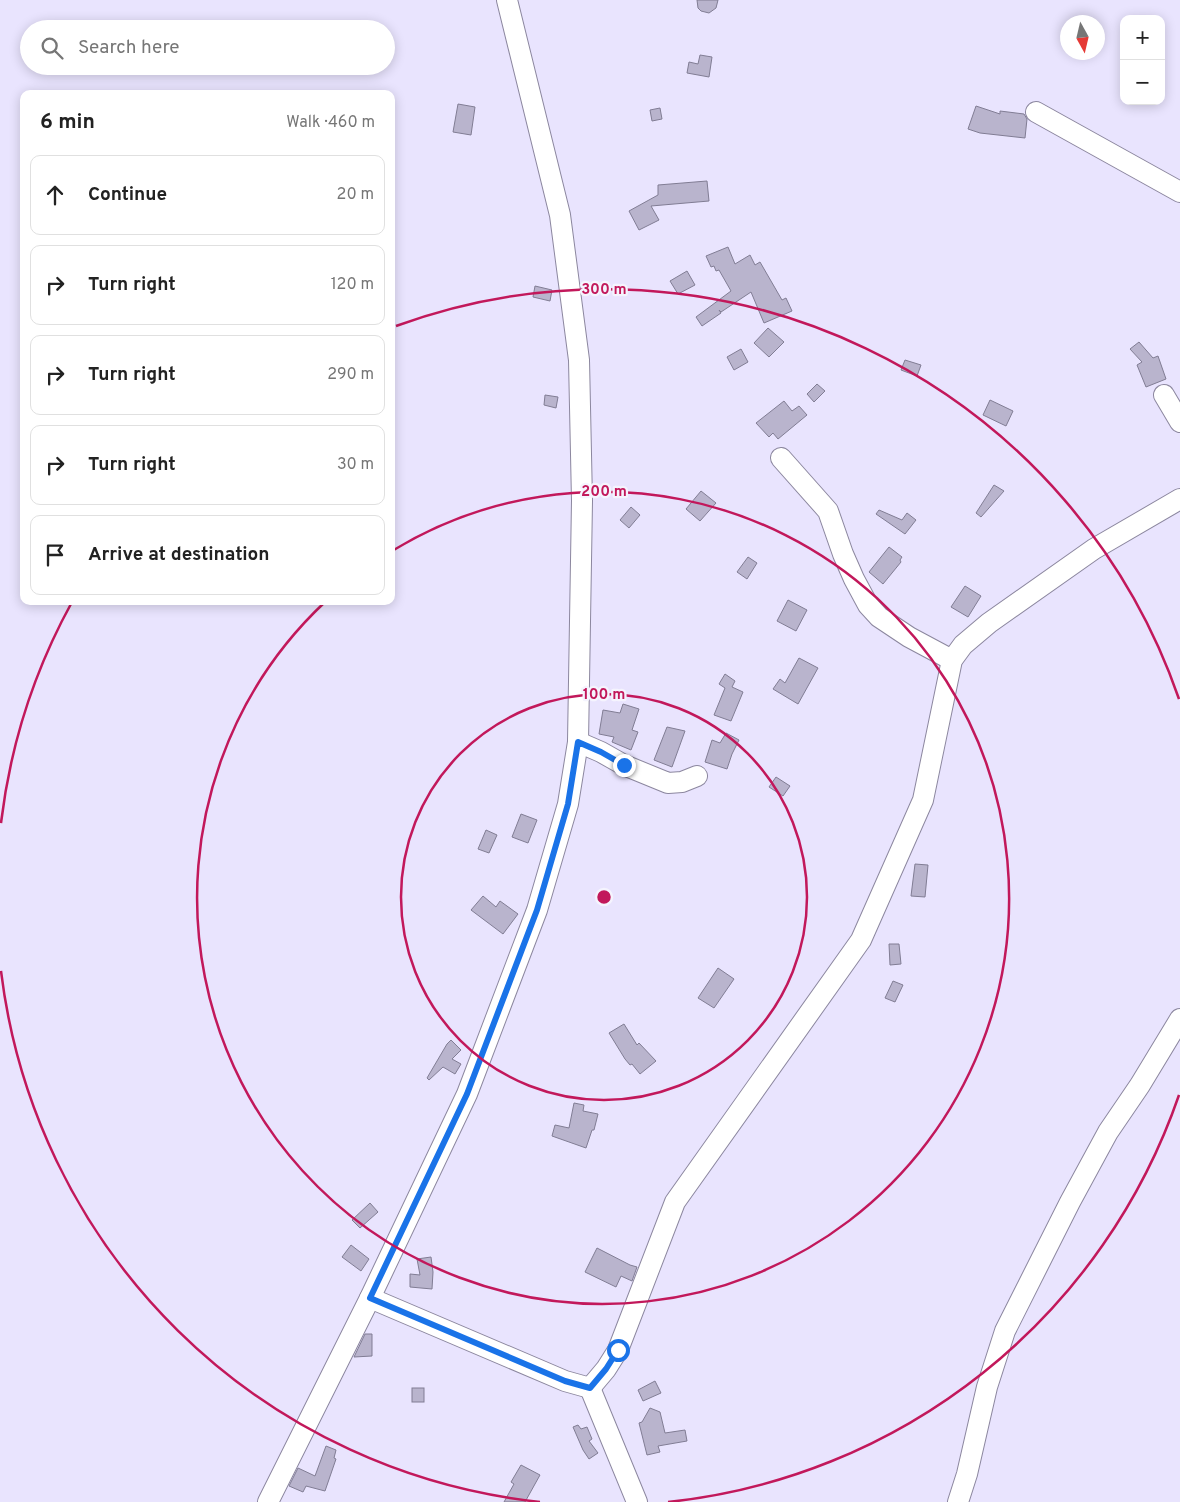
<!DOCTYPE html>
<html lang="en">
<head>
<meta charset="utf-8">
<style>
  body { margin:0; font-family:Overpass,sans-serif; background:#f6f6f6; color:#222 }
  .controls { position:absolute; right:15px; top:15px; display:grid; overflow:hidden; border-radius:10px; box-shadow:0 2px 12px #0003 }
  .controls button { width:45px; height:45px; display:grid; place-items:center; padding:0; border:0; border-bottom:1px solid #e0e0e0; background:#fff; color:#222; font:25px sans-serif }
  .compass { position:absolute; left:1060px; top:15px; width:45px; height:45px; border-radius:50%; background:#fff; box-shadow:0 2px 12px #0003; rotate:172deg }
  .stop { position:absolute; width:15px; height:15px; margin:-11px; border:4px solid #1a73e8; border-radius:50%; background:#fff }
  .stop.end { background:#1a73e8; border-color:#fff; box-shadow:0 1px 5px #0008 }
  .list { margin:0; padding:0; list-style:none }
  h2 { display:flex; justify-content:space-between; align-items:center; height:65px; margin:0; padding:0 20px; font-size:21px }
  h2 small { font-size:16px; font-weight:400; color:#767676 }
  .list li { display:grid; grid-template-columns:32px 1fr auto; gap:15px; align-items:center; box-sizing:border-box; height:80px; margin:0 10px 10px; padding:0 10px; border:1px solid #e0e0e0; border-radius:10px }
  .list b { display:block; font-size:19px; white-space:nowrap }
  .list em { font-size:16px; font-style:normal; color:#767676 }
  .icon { flex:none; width:28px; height:28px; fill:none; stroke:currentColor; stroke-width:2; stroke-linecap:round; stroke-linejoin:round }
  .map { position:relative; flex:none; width:1180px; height:1502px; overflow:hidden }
  .search { position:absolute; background:#fff; box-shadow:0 2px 12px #0003; left:20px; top:20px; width:375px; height:55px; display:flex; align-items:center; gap:12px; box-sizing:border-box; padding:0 18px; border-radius:28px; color:#767676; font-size:19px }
  .panel { position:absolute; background:#fff; box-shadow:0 2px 12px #0003; left:20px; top:90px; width:375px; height:515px; border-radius:10px }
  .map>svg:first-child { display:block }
  .building { fill:#b9b4cd; stroke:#817d94 }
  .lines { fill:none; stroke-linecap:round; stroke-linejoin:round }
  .minor-casing { stroke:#8c879f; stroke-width:22 }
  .minor { stroke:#fff; stroke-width:20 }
  .route { stroke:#1a73e8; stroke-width:6 }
  .ring { fill:none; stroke:#c2185b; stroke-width:2.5 }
  .centre { fill:#c2185b; stroke:#f5f4fe; stroke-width:2.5 }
  .ring-label { font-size:15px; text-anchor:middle; font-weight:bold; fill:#c2185b; stroke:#f5f4fe; stroke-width:4.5; stroke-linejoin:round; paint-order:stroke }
</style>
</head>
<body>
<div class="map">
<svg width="1180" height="1502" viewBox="0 0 1180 1502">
  <rect width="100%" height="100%" fill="#e9e4fe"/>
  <g class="building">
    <path d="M697,0H718L716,8L709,13L701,11L698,8Z"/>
    <path d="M700,55L712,57L709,77L687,73L689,62L698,64Z"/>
    <path d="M458,104L475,107L471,135L453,132Z"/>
    <path d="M976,106L1000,114V111L1024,114L1027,119L1025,138L980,133L968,129Z"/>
    <path d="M660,108L662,119L652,121L650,110Z"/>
    <path d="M707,181L709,201L651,206L659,220L639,230L629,211L658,195V185Z"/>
    <path d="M728,247L735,264L750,255L755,265L760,262L782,300L786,298L792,311L764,323L751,292L721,312L719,310L721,313L702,326L696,317L731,291L719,270L716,271L714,266L711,267L706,256Z"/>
    <path d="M687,271L695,285L678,294L670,281Z"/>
    <path d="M535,286L552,290L550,301L533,297Z"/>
    <path d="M768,328L784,342L769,357L754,343Z"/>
    <path d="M1139,342L1153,358L1158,356L1166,379L1146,387L1137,365L1142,362L1130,349Z"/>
    <path d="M741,349L748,362L734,370L727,357Z"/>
    <path d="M905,360L921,365L917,376L901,370Z"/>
    <path d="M817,384L825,391L814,402L807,394Z"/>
    <path d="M545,395L558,397L556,408L544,405Z"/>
    <path d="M990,400L1013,411L1006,426L983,415Z"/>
    <path d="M784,401L792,411L799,406L807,415L778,439L773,433L769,437L756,423Z"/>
    <path d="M994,485L1004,491L981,517L976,513Z"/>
    <path d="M701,491L716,503L700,521L686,509Z"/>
    <path d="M631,507L640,515L629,528L620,520Z"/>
    <path d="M879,510L902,520L907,513L916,520L905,534L876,514Z"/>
    <path d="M889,547L902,557L900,560L901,562L883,584L869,572Z"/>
    <path d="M748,557L757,563L747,579L737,572Z"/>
    <path d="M965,586L981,596L968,617L951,607Z"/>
    <path d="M788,600L807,610L796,631L777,621Z"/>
    <path d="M799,658L818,668L798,704L773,689L780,679L785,683Z"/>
    <path d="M725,674L735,681L732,687L743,692L731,721L714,715L725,688L719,684Z"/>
    <path d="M623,704L639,709L632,730L638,732L631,750L612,742L614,737L599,734L603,710L620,713Z"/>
    <path d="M667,727L685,731L672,767L654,760Z"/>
    <path d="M726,733L739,740L732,754L727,769L705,762L712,740L720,743Z"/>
    <path d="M776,777L790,786L783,796L769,787Z"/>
    <path d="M521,814L537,820L528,843L512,837Z"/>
    <path d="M486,830L497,835L489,853L478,849Z"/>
    <path d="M915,864L928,865L925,897L911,896Z"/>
    <path d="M483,896L496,907L500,901L518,914L503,934L471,910Z"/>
    <path d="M889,944H899L901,964L890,965Z"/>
    <path d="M718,968L734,979L714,1008L698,998Z"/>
    <path d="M893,981L903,985L895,1002L885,998Z"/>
    <path d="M624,1024L637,1045L639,1043L656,1061L640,1074L632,1064L630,1065L625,1059L609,1033Z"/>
    <path d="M451,1040L461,1050L452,1059L461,1064L455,1074L443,1067L429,1080L427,1078L447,1044Z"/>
    <path d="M574,1103L584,1105L583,1111L598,1114L594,1130H592L586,1148L552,1136L555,1125L569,1128Z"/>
    <path d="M370,1203L378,1212L360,1228L352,1220Z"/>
    <path d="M351,1245L369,1259L361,1271L342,1257Z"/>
    <path d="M597,1248L630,1265L637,1267L632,1281L621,1276L616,1287L585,1272Z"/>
    <path d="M431,1257L433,1272L432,1289L410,1287V1274L420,1275L417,1259Z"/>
    <path d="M365,1334H372V1356L354,1357Z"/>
    <path d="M655,1381L661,1393L643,1401L638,1390Z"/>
    <rect x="412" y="1388" width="12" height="14"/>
    <path d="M650,1408L660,1412L665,1433L685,1430L687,1441L658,1446L660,1452L647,1455L639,1423L642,1422Z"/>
    <path d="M578,1425L581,1429L587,1427L592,1439L589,1441L598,1453L589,1459L583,1450L573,1427Z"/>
    <path d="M326,1446L336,1450L334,1458L336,1459L325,1491L306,1486L303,1492L289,1486L298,1468L315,1476Z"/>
    <path d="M521,1465L540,1475L525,1502H504L514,1484L511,1482Z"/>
  </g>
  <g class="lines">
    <defs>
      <g id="minor">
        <path d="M1036,112L1180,192"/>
        <path d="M1164,395L1180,422"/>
        <path d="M781,458L828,511L843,554L854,579L868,605L879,617L909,637L952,660"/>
        <path d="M578,742L601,752L624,765L668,783L682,782L697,776"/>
        <path d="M370,1298L565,1381L590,1388L606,1369L618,1350L675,1202L861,940L923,800L952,660L963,645L989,623L1094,549L1180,499"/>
        <path d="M590,1388L637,1502"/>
        <path d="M268,1502L370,1298L467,1094L537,910L568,804L578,742L582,501L579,360L560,215L507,0"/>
        <path d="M958,1502L967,1474L987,1387L1005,1331L1070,1202L1108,1132L1140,1085L1180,1019"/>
      </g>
    </defs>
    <use href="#minor" class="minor-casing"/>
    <use href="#minor" class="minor"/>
  </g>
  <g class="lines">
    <path class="route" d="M618,1350L606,1369L590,1388L565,1381L370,1298L467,1094L537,910L568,804L578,742L601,752L624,765"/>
  </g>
  <g class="ring">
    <circle cx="604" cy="897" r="203"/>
    <path d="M392 551A406 406 0 1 1 325 602"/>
    <path d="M1179 1095A608 608 0 0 1 668 1502M540 1502A608 608 0 0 1 1 971M1 823A608 608 0 0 1 72 602M396 326A608 608 0 0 1 1179 699"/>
  </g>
  <circle cx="604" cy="897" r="8" class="centre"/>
  <g class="ring-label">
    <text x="604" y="294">300 m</text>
    <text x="604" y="496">200 m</text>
    <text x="604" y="699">100 m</text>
  </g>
</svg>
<div class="controls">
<button>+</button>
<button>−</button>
</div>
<svg class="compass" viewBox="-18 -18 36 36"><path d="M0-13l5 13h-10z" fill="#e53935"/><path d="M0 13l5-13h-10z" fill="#767676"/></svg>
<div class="stop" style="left:618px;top:1350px"></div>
<div class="stop end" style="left:624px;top:765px"></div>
<div class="search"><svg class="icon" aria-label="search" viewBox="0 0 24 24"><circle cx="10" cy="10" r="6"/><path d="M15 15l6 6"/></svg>Search here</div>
<section class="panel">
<h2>6 min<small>Walk · 460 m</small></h2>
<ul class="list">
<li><svg class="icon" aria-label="ahead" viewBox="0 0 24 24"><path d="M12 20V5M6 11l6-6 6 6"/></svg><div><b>Continue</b></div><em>20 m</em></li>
<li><svg class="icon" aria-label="right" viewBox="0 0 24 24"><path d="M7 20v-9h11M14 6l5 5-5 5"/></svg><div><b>Turn right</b></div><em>120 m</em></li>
<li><svg class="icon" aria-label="right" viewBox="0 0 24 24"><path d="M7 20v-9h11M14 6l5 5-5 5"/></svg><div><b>Turn right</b></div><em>290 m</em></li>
<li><svg class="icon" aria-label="right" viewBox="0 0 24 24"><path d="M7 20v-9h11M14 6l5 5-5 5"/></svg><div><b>Turn right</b></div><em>30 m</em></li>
<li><svg class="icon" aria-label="arrive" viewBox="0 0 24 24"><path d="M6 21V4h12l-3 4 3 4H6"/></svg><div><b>Arrive at destination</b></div></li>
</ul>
</section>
</div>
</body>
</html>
